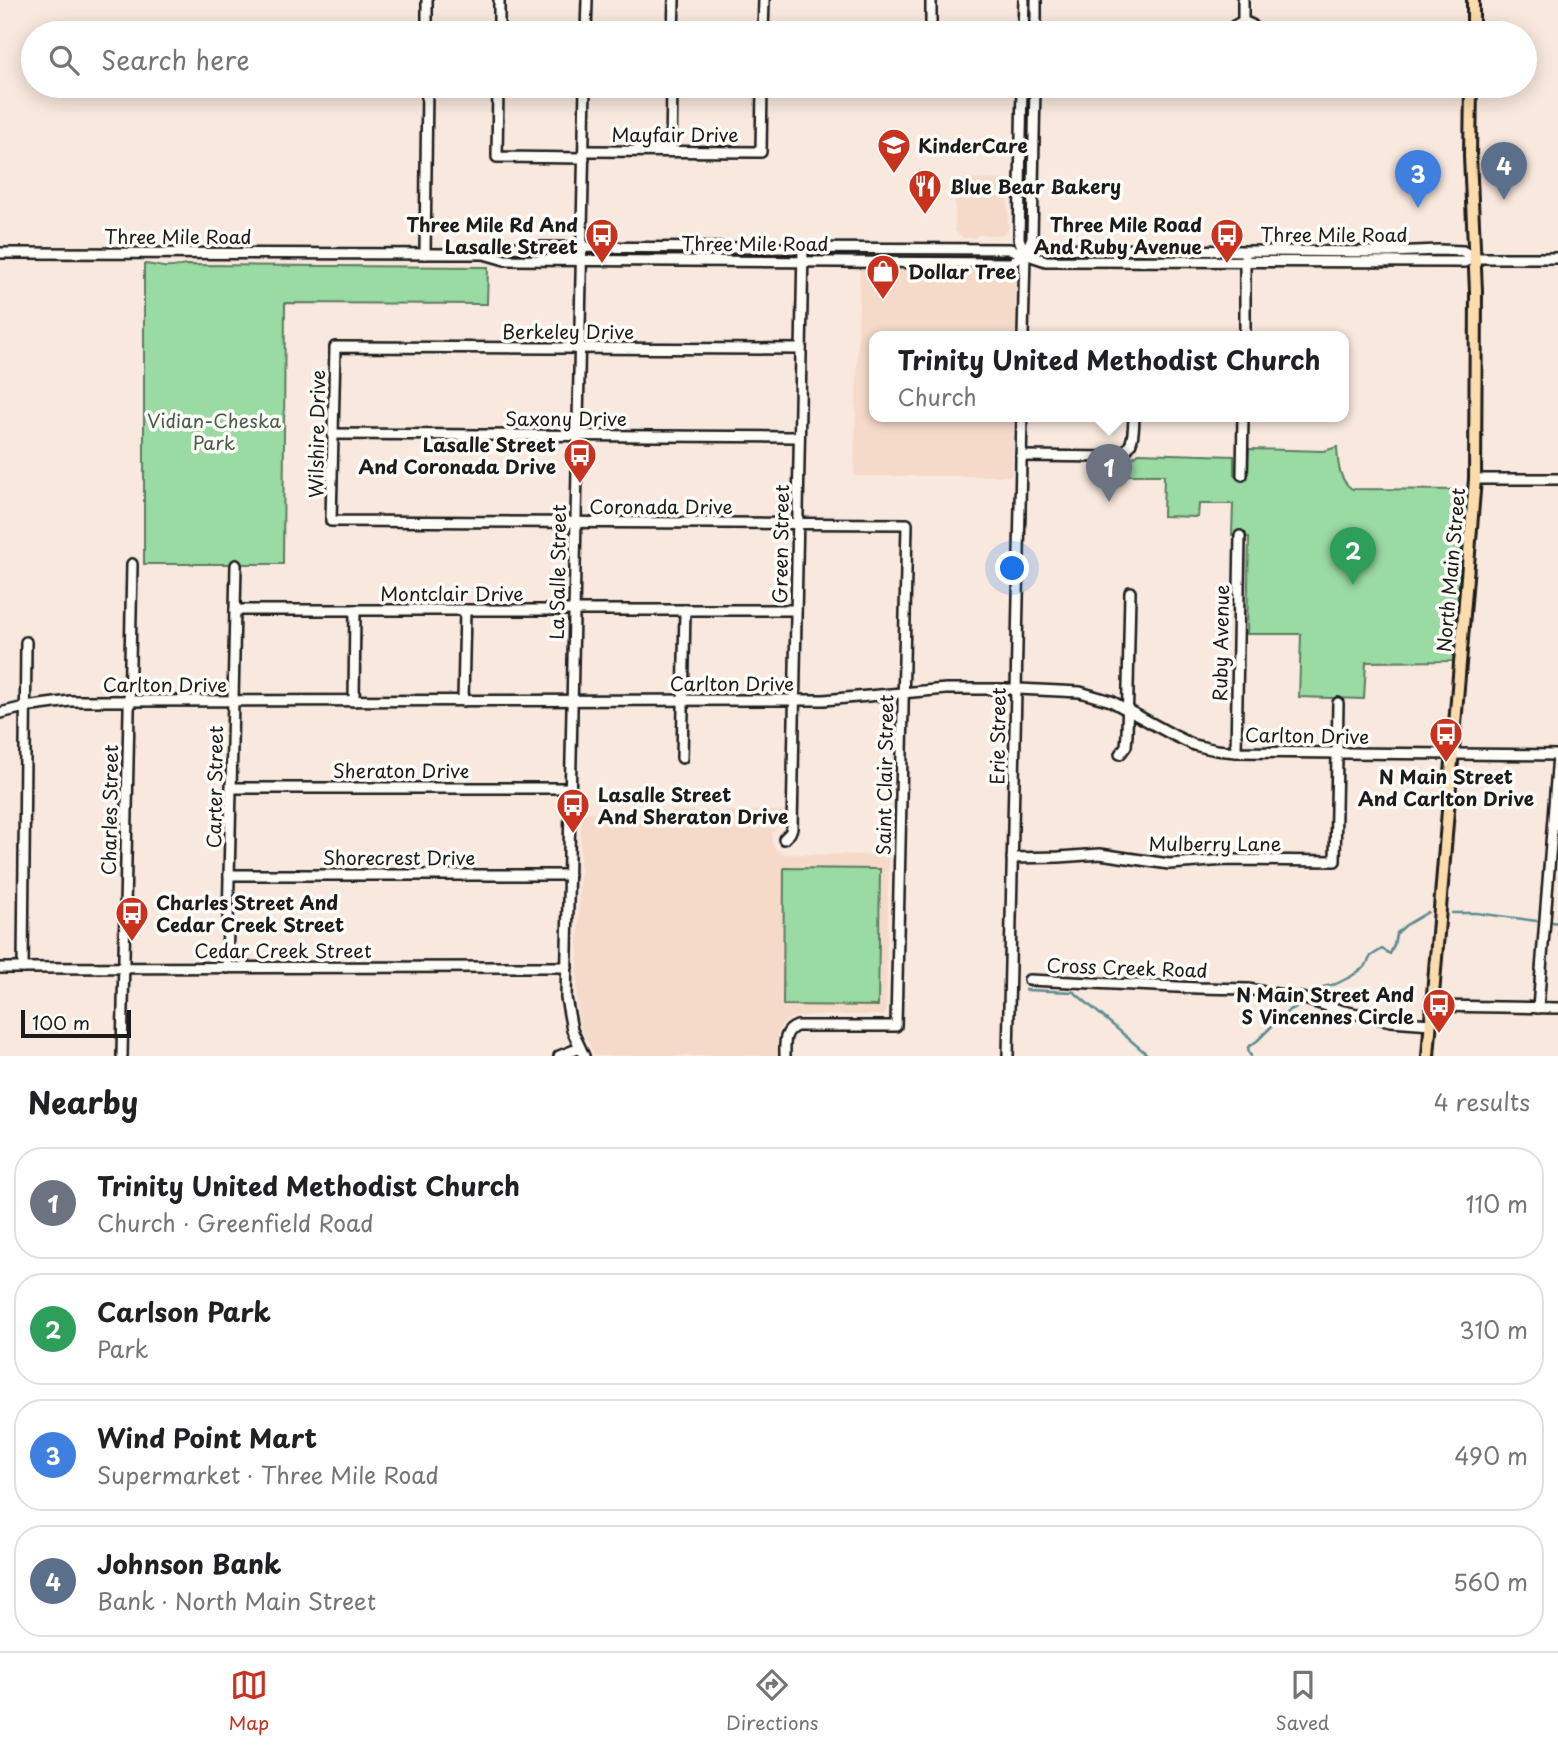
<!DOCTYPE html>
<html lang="en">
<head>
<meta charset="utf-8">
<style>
  body { margin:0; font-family:"Playpen Sans",sans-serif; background:#f6f6f6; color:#202124 }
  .scale { position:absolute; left:21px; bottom:18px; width:110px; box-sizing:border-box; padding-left:7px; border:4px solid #1c1c1c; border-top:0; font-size:19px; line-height:24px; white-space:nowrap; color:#1c1c1c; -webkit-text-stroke:5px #fdfcf7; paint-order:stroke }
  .you { position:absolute; left:1013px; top:569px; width:24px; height:24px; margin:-18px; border:5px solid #fff; border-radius:50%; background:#1a73e8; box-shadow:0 0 0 10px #1a73e833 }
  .badge { display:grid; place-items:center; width:46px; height:46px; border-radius:50%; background:#c8321e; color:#fff; font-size:23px; font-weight:700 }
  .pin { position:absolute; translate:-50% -58px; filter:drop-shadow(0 2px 4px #0008) }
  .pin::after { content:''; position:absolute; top:37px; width:24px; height:21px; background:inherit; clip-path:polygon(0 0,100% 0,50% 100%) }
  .popup { position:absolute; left:869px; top:331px; width:480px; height:91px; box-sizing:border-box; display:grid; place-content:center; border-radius:14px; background:#fff; filter:drop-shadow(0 2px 5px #0005); font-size:23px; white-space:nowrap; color:#757577 }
  .popup b { font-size:26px; color:#202124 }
  .popup::after { content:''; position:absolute; left:50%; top:100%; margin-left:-14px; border:14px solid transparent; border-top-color:#fff }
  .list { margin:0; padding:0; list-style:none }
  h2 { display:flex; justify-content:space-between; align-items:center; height:91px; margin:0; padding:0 28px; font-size:30px }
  h2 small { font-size:23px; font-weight:400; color:#757577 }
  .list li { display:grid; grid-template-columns:46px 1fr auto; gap:21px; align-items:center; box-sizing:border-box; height:112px; margin:0 14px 14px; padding:0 14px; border:2px solid #e0e0e0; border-radius:28px }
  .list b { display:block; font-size:26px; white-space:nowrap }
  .list p { margin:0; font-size:23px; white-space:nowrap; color:#757577 }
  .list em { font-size:23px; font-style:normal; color:#757577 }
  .icon { flex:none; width:38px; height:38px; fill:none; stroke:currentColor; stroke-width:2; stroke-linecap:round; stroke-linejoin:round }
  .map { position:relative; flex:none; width:1558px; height:1056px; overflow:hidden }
  .search { position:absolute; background:#fff; box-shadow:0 4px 18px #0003; left:21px; right:21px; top:21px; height:77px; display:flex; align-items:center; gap:18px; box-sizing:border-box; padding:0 24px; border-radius:38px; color:#757577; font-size:26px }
  .sheet { height:595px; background:#fff }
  nav { display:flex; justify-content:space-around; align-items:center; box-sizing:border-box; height:98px; border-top:2px solid #e0e0e0; background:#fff; font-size:19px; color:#757577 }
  nav a { display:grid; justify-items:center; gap:4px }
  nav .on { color:#c8321e }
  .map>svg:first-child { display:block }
  .built { fill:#f5daca }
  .green { fill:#9adaa3; stroke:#5b7b60; stroke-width:2 }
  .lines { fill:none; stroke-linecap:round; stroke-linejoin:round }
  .stream { stroke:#5b8b93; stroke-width:2.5 }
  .minor-casing { stroke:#1c1c1c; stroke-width:14 }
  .major-casing { stroke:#1c1c1c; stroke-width:16 }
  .minor { stroke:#fdfcf7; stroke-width:9 }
  .major { stroke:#fcdcac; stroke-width:10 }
  .labels { text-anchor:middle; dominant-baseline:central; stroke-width:7; stroke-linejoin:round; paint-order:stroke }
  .street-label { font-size:19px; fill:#1c1c1c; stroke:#fdfcf7 }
  .poi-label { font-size:19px; font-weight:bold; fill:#1c1c1c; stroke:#fdfcf7; text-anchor:start }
  .park-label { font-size:19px; fill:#485e4b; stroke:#fdfcf7 }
</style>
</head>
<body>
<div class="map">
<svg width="1558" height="1056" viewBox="0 0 1558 1056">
  <rect width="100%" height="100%" fill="#f8e8dd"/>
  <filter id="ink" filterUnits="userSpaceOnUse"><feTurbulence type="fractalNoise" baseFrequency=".0143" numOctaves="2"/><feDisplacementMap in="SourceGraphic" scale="14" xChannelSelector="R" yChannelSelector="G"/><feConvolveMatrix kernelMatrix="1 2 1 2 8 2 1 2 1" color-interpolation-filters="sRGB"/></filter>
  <g filter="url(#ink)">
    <g class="built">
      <path d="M956,179L1008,180V230L1002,235H977L974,238H964L955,231Z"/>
      <path d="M860,269H1012L1016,274L1015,336H874V416H1014L1012,476H854Z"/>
      <path d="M785,811L780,825L772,833V842L774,847L779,852L787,854L889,855L886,1012L884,1015H810L789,1019L782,1025L777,1035V1056H595L582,1031L578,1015L577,1000L581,812Z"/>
    </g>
    <g class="green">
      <path d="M144,264C151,264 156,266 163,267C171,268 179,266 187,265L488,267L487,304L285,303L283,564H144Z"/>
      <path d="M1337,447C1338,462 1338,479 1352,489L1466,490L1453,661L1366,662L1364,699L1299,697L1301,634H1247L1249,537L1232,535L1233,504H1199L1198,517L1163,516L1164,475H1114V467L1121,466L1139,453L1234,456V475H1248L1249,449L1324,451Z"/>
      <path d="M784,868L880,869L878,1006L783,1005Z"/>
    </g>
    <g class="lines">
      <g class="stream">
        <path d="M1452,913H1476L1537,921"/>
        <path d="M1552,922L1558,923"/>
        <path d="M1026,990L1074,992L1149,1056"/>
        <path d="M1310,994L1323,987L1336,984L1350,977L1365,967L1371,956L1382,949L1390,954L1394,945L1396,934L1406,925L1428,912"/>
        <path d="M1251,1056L1249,1053L1248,1047L1257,1041L1272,1026L1279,1022L1289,1010L1303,1005"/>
      </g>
      <defs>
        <g id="minor">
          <path d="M1243,0V21"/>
          <path d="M427,33V0"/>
          <path d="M499,33V0"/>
          <path d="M586,33L587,0"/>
          <path d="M673,33L674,0"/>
          <path d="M763,33L764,0"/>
          <path d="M931,33V0"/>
          <path d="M1023,33L1024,0"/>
          <path d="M1036,33V0"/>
          <path d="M1233,33L1234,26L1243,21L1252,25L1253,33"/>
          <path d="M498,86L497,157L584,158"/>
          <path d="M1022,86L1019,239L1025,254L1023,336"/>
          <path d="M584,151L761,152L762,86"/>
          <path d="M671,151L672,86"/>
          <path d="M0,253L460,254H482L505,247L1010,249L1025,254"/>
          <path d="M425,254L427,86"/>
          <path d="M484,254L505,260L1011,263L1025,254"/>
          <path d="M1025,254L1032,238L1035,86"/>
          <path d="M1474,258L1463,251L1439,250L1391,252L1245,251L1037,248L1025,254L1046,261L1464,262L1474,258H1558"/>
          <path d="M1245,336V257"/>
          <path d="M333,434L799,437"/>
          <path d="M1021,456L1114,457C1135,450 1133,435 1134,416"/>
          <path d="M1242,475L1243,416"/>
          <path d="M1475,479H1558"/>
          <path d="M235,610H796"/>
          <path d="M354,701L355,610"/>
          <path d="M463,701L465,610"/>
          <path d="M0,713L25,707L70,701L824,700L946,689H1018L1080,692L1111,701L1173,735L1194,745L1216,750L1236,752L1558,755"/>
          <path d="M1236,752L1240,536"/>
          <path d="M1120,754L1126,746L1127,734L1130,592"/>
          <path d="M682,758L685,610"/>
          <path d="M231,788H570"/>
          <path d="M784,839L790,833L792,828L803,248"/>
          <path d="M1012,858L1059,857L1100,854L1169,864L1227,860L1335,861L1338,703"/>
          <path d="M229,875H569"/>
          <path d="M0,968L567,967"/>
          <path d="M23,968L26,642"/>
          <path d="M227,968L236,565"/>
          <path d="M1029,980L1198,988L1248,989L1305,999L1343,1011L1391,1021L1431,1024"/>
          <path d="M1432,1006L1558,1008"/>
          <path d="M1538,1008L1558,755"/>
          <path d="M122,1056L132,564"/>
          <path d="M559,1056L580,1048"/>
          <path d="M584,1056L572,1030L566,998L585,86"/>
          <path d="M785,1056C785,1043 783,1031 797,1026H896L907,524L331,521L335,347L801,349"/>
          <path d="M1008,1056L1022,416"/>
        </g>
        <g id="major">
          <path d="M1473,33V0"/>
          <path d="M1428,1056L1475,479L1476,291L1470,156L1471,86"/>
        </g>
      </defs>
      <use href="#minor" class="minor-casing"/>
      <use href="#major" class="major-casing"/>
      <use href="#minor" class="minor"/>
      <use href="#major" class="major"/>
    </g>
  </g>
  <defs>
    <symbol id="school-pin" viewBox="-11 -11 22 30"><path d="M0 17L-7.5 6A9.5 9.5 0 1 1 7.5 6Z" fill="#c8321e" stroke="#fdfcf7"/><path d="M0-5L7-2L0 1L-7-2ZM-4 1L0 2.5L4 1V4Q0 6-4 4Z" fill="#fff"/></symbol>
    <symbol id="restaurant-pin" viewBox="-11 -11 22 30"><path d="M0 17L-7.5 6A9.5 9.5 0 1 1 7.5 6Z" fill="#c8321e" stroke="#fdfcf7"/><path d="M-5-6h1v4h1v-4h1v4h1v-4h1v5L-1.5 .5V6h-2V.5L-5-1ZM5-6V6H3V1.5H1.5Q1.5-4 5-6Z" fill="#fff"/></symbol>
    <symbol id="bus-pin" viewBox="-11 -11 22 30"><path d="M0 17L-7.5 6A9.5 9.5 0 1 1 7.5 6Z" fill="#c8321e" stroke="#fdfcf7"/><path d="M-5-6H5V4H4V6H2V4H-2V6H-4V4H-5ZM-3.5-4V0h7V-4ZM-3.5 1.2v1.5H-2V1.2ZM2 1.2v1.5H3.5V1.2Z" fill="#fff"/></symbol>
    <symbol id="shop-pin" viewBox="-11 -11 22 30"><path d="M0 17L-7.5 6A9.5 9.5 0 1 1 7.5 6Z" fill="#c8321e" stroke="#fdfcf7"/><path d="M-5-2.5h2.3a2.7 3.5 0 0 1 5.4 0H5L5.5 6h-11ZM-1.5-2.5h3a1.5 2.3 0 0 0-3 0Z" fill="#fff"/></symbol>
  </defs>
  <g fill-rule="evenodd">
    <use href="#school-pin" x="875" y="126" width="38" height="52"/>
    <use href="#restaurant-pin" x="906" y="167" width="38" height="52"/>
    <use href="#bus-pin" x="583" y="216" width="38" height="52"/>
    <use href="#bus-pin" x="1208" y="216" width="38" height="52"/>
    <use href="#shop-pin" x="864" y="252" width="38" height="52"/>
    <use href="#bus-pin" x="561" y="436" width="38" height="52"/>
    <use href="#bus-pin" x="1427" y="715" width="38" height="52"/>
    <use href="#bus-pin" x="554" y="786" width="38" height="52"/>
    <use href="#bus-pin" x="113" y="894" width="38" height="52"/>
    <use href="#bus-pin" x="1420" y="986" width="38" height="52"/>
  </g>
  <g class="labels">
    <g class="street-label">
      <text x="675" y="134">Mayfair Drive</text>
      <text x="1334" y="234">Three Mile Road</text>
      <text x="178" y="236">Three Mile Road</text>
      <text x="755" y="243">Three Mile Road</text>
      <text x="568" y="331">Berkeley Drive</text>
      <text x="566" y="418">Saxony Drive</text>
      <text transform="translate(316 434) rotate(-89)">Wilshire Drive</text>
      <text x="661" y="506">Coronada Drive</text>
      <text transform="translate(780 544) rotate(-89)">Green Street</text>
      <text transform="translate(1450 570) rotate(-85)">North Main Street</text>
      <text transform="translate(557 572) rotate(-89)">La Salle Street</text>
      <text x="452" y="593">Montclair Drive</text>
      <text transform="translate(1220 643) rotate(-89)">Ruby Avenue</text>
      <text x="732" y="683">Carlton Drive</text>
      <text x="165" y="684">Carlton Drive</text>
      <text transform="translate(1307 735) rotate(1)">Carlton Drive</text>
      <text transform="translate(997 736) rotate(-89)">Erie Street</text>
      <text x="401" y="770">Sheraton Drive</text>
      <text transform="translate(884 775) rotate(-89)">Saint Clair Street</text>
      <text transform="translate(214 787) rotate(-89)">Carter Street</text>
      <text transform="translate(109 810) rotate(-89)">Charles Street</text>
      <text x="1215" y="843">Mulberry Lane</text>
      <text x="399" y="857">Shorecrest Drive</text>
      <text x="283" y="950">Cedar Creek Street</text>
      <text transform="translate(1127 967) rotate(2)">Cross Creek Road</text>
    </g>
    <g class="poi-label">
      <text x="918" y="145">KinderCare</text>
      <text x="950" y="186">Blue Bear Bakery</text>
      <text x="578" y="224" text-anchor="end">Three Mile Rd And<tspan x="578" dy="22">Lasalle Street</tspan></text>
      <text x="1202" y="224" text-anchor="end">Three Mile Road<tspan x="1202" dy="22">And Ruby Avenue</tspan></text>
      <text x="908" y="271">Dollar Tree</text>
      <text x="556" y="444" text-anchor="end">Lasalle Street<tspan x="556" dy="22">And Coronada Drive</tspan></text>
      <text x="1446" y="776" text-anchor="middle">N Main Street<tspan x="1446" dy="22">And Carlton Drive</tspan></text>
      <text x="598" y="794">Lasalle Street<tspan x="598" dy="22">And Sheraton Drive</tspan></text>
      <text x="156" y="902">Charles Street And<tspan x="156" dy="22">Cedar Creek Street</tspan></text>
      <text x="1414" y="994" text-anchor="end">N Main Street And<tspan x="1414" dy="22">S Vincennes Circle</tspan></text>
    </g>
    <g class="park-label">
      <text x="214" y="420">Vidian-Cheska<tspan x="214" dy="22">Park</tspan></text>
    </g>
  </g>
</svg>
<div class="scale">100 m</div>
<div class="you"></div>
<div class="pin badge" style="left:1109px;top:502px;background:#6b7280">1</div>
<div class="popup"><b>Trinity United Methodist Church</b>Church</div>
<div class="pin badge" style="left:1353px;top:585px;background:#2e9e5b">2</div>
<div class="pin badge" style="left:1418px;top:208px;background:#3f7fe0">3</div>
<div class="pin badge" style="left:1504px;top:200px;background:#5c6f8a">4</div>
<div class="search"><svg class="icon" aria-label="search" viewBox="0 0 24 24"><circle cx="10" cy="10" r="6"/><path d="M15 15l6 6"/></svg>Search here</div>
</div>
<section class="sheet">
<h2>Nearby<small>4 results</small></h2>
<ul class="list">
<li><span class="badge" style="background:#6b7280">1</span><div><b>Trinity United Methodist Church</b><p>Church · Greenfield Road</p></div><em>110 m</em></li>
<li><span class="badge" style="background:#2e9e5b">2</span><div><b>Carlson Park</b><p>Park</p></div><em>310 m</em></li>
<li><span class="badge" style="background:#3f7fe0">3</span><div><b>Wind Point Mart</b><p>Supermarket · Three Mile Road</p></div><em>490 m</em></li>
<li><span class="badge" style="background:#5c6f8a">4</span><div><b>Johnson Bank</b><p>Bank · North Main Street</p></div><em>560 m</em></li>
</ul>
</section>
<nav>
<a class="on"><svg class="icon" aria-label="map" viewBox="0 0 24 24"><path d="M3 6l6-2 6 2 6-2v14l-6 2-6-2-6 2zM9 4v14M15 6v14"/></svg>Map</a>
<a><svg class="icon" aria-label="directions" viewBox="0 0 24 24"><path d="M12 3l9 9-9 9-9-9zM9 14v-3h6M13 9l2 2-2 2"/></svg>Directions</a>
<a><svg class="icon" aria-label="saved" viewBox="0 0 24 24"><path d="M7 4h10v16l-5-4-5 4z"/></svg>Saved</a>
</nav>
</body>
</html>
